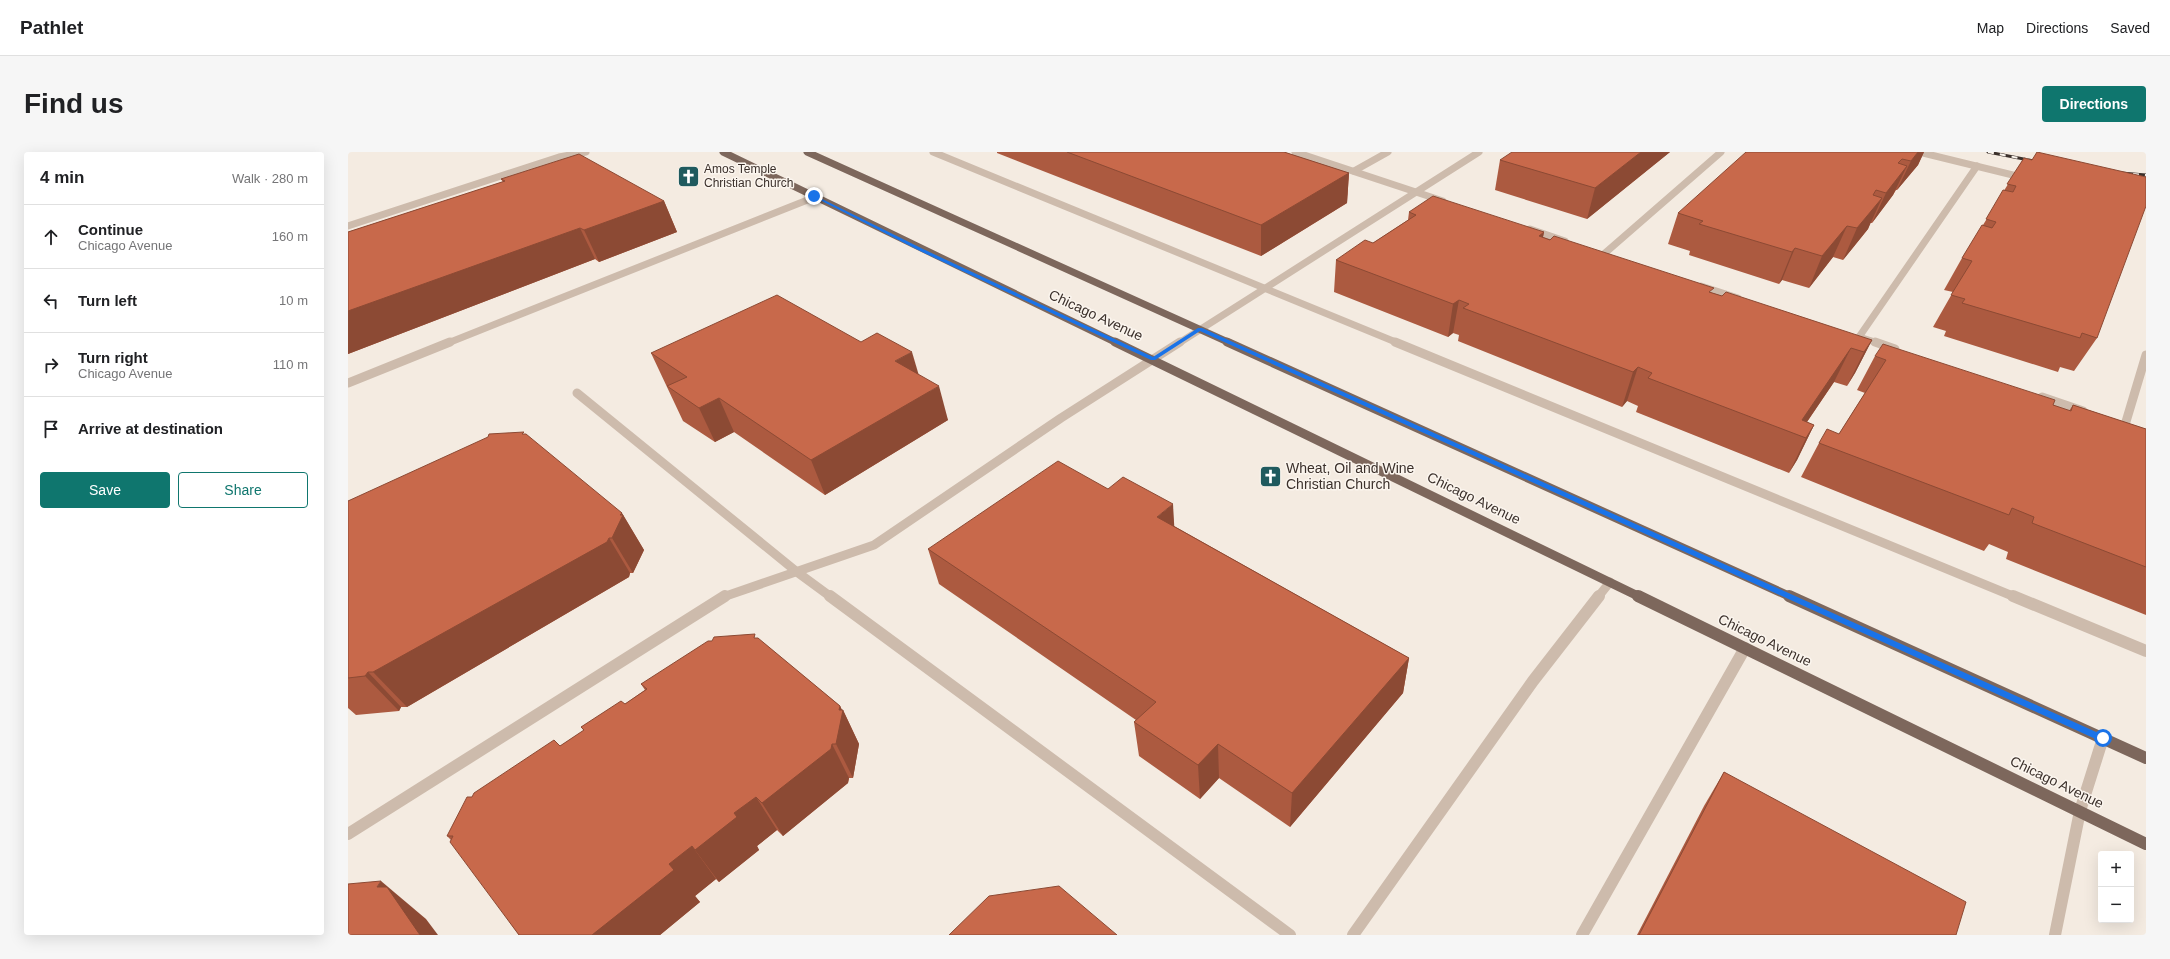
<!DOCTYPE html>
<html lang="en">
<head>
<meta charset="utf-8">
<style>
  body { margin:0; font-family:Helvetica,sans-serif; background:#f6f6f6; color:#202124 }
  .controls { position:absolute; right:12px; bottom:12px; display:grid; overflow:hidden; border-radius:4px; box-shadow:0 4px 16px #0002 }
  .controls button { width:36px; height:36px; display:grid; place-items:center; padding:0; border:0; border-bottom:1px solid #e0e0e0; background:#fff; color:#202124; font:20px sans-serif }
  .stop { position:absolute; width:12px; height:12px; margin:-9px; border:3px solid #1a73e8; border-radius:50%; background:#fff }
  .stop.end { background:#1a73e8; border-color:#fff; box-shadow:0 1px 4px #0008 }
  .list { margin:0; padding:0; list-style:none }
  h2 { display:flex; justify-content:space-between; align-items:center; height:52px; margin:0; padding:0 16px; font-size:17px }
  h2 small { font-size:13px; font-weight:400; color:#757577 }
  .list li { display:grid; grid-template-columns:26px 1fr auto; gap:12px; align-items:center; box-sizing:border-box; height:64px; padding:0 16px; border-top:1px solid #e0e0e0 }
  .list b { display:block; font-size:15px; white-space:nowrap }
  .list p { margin:0; font-size:13px; white-space:nowrap; color:#757577 }
  .list em { font-size:13px; font-style:normal; color:#757577 }
  .actions { display:flex; gap:8px; padding:12px 16px }
  .actions a { flex:1; padding:9px 0; border:1px solid #0f766e; border-radius:4px; text-align:center; font-size:14px; color:#0f766e }
  .actions .main { background:#0f766e; color:#fff }
  .icon { flex:none; width:22px; height:22px; fill:none; stroke:currentColor; stroke-width:2; stroke-linecap:round; stroke-linejoin:round }
  .map { position:relative; flex:none; width:1798px; height:783px; overflow:hidden; border-radius:4px }
  header { display:flex; align-items:center; gap:24px; box-sizing:border-box; height:56px; padding:0 20px; background:#fff; border-bottom:1px solid #e0e0e0 }
  header strong { font-size:19px }
  nav { display:flex; gap:22px; margin-inline-start:auto; font-size:14px }
  .intro { display:flex; align-items:center; justify-content:space-between; box-sizing:border-box; height:96px; padding:0 24px }
  h1 { margin:0; font-size:28px }
  .button { padding:10px 18px; border-radius:4px; background:#0f766e; color:#fff; font-size:14px; font-weight:700 }
  main { display:flex; gap:24px; padding:0 24px }
  aside { flex:1; background:#fff; border-radius:4px; box-shadow:0 4px 16px #0002 }
  .map>svg:first-child { display:block }
  .lines { fill:none; stroke-linecap:round; stroke-linejoin:round }
  .minor-far2 { stroke:#cdbbac; stroke-width:7 }
  .minor-far1 { stroke:#cdbbac; stroke-width:9 }
  .minor { stroke:#cdbbac; stroke-width:12 }
  .major-far2 { stroke:#7d675c; stroke-width:7 }
  .major-far1 { stroke:#7d675c; stroke-width:9 }
  .major { stroke:#7d675c; stroke-width:12 }
  .rail-casing { stroke:#3b302b; stroke-width:3 }
  .rail { stroke:#fbf5ee; stroke-width:2; stroke-dasharray:6; stroke-linecap:butt }
  .wall { fill:#ac5a40 }
  .shaded-wall { fill:#8c4a34 }
  .building { fill:#c8694b; stroke:#8c4a34 }
  .route { fill:#1a73e8 }
  .labels { text-anchor:middle; dominant-baseline:central; stroke-width:3; stroke-linejoin:round; paint-order:stroke }
  .far-poi-label { font-size:12px; fill:#3b302b; stroke:#fbf5ee; text-anchor:start }
  .street-label { font-size:14px; fill:#3b302b; stroke:#fbf5ee }
  .poi-label { font-size:14px; fill:#3b302b; stroke:#fbf5ee; text-anchor:start }
</style>
</head>
<body>
<header>
<strong>Pathlet</strong>
<nav><a>Map</a><a>Directions</a><a>Saved</a></nav>
</header>
<div class="intro"><h1>Find us</h1><a class="button">Directions</a></div>
<main>
<aside>
<h2>4 min<small>Walk · 280 m</small></h2>
<ul class="list">
<li><svg class="icon" aria-label="ahead" viewBox="0 0 24 24"><path d="M12 20V5M6 11l6-6 6 6"/></svg><div><b>Continue</b><p>Chicago Avenue</p></div><em>160 m</em></li>
<li><svg class="icon" aria-label="left" viewBox="0 0 24 24"><path d="M17 20v-9H6M10 6l-5 5 5 5"/></svg><div><b>Turn left</b></div><em>10 m</em></li>
<li><svg class="icon" aria-label="right" viewBox="0 0 24 24"><path d="M7 20v-9h11M14 6l5 5-5 5"/></svg><div><b>Turn right</b><p>Chicago Avenue</p></div><em>110 m</em></li>
<li><svg class="icon" aria-label="arrive" viewBox="0 0 24 24"><path d="M6 21V4h12l-3 4 3 4H6"/></svg><div><b>Arrive at destination</b></div></li>
</ul>
<div class="actions"><a class="main">Save</a><a>Share</a></div>
</aside>
<div class="map">
<svg width="1798" height="783" viewBox="0 0 1798 783">
  <rect width="100%" height="100%" fill="#f4ebe1"/>
  <g class="lines">
    <g class="minor-far2">
      <path d="M585,0L1050,191"/>
      <path d="M947,0L1095,49"/>
      <path d="M1571,0L1677,26"/>
      <path d="M1006,19L1040,0"/>
      <path d="M0,74L211,5L238,0"/>
      <path d="M1182,77L1217,89"/>
      <path d="M1256,102L1373,0"/>
      <path d="M1353,134L1390,146"/>
      <path d="M1511,185L1530,191"/>
      <path d="M1511,185L1629,14"/>
      <path d="M100,191L467,45"/>
      <path d="M831,191L1131,0"/>
    </g>
    <g class="minor-far1">
      <path d="M1047,190L1667,445"/>
      <path d="M1527,190L1547,197"/>
      <path d="M0,231L102,190"/>
      <path d="M229,241L449,420L483,445"/>
      <path d="M1694,245L1735,259"/>
      <path d="M1777,273L1798,203"/>
      <path d="M375,445L526,393L713,266L832,190"/>
      <path d="M1250,445L1262,430"/>
    </g>
    <g class="minor">
      <path d="M482,444L942,783"/>
      <path d="M1665,444L1798,499"/>
      <path d="M0,682L377,444"/>
      <path d="M1005,783L1185,529L1251,444"/>
      <path d="M1234,783L1397,496"/>
      <path d="M1707,783L1732,659L1755,586"/>
    </g>
    <g class="major-far2">
      <path d="M375,0L769,191"/>
      <path d="M459,0L882,191"/>
    </g>
    <g class="major-far1">
      <path d="M767,190L1292,445"/>
      <path d="M879,190L1443,445"/>
    </g>
    <g class="major">
      <path d="M1290,444L1798,692"/>
      <path d="M1441,444L1798,606"/>
    </g>
    <defs>
      <g id="rail">
        <path d="M1640,0L1686,9"/>
        <path d="M1773,21L1798,23"/>
      </g>
    </defs>
    <use href="#rail" class="rail-casing"/>
    <use href="#rail" class="rail"/>
  </g>
  <g class="wall">
    <path d="M649,0H936L1001,21L999,51L913,104L649,1Z"/>
    <path d="M1322,0L1239,67L1147,38L1152,8Z"/>
    <path d="M1576,0L1570,13L1549,38H1548L1545,43L1524,71H1522L1520,77L1495,108L1485,105L1461,136L1434,128L1431,132L1341,103L1342,99L1320,92L1330,61Z"/>
    <path d="M1676,6L1749,186L1726,219L1712,215L1710,220L1596,184L1598,179L1585,175L1605,140L1596,138L1614,106L1635,73Z"/>
    <path d="M153,27L316,49L329,80L251,110L247,107L0,202V80L155,30Z"/>
    <path d="M1061,60L1196,80L1195,85L1374,144L1524,188L1507,221L1499,234L1486,230L1459,270L1466,273L1449,308L1441,321L1288,260L1290,254L1279,249L1274,255L1110,189L1111,183L1105,181L1100,185L986,140L988,108L1025,91L1060,68Z"/>
    <path d="M303,201L570,222L600,268L477,343L386,280L367,290L335,269Z"/>
    <path d="M1527,204L1705,253L1721,259L1725,253L1798,277V463L1658,407L1660,400L1641,392L1636,399L1453,325L1471,291L1491,282L1517,241L1509,238Z"/>
    <path d="M177,282L275,363L296,398L285,421H282L281,425L59,555H53L51,559L8,563L0,556V349Z"/>
    <path d="M826,374L1061,506L1055,541L942,675L871,626L852,647L791,604L786,570L788,568L591,432L580,397Z"/>
    <path d="M409,486L492,554L494,558H495L511,592L505,626H501L500,631L435,684L429,678L409,694L411,698L371,730L368,727L347,744L352,750L312,783H171L103,688L99,684L124,645L212,594L236,579L233,575L277,552L297,538L293,532Z"/>
    <path d="M1376,620L1608,783H1289L1356,654Z"/>
  </g>
  <g class="shaded-wall">
    <path d="M1293,0H1322L1239,67L1247,36Z"/>
    <path d="M1570,0H1576L1570,13L1549,38L1563,9Z"/>
    <path d="M1559,14L1545,43L1524,71L1538,41Z"/>
    <path d="M1001,21L999,51L913,104V73Z"/>
    <path d="M1534,46L1520,77L1495,108L1509,76Z"/>
    <path d="M316,49L329,80L251,110L236,78Z"/>
    <path d="M1499,74L1485,105L1461,136L1474,104Z"/>
    <path d="M232,76L247,107L0,202V159Z"/>
    <path d="M1196,80L1189,112L1191,84Z"/>
    <path d="M1447,96L1434,128L1431,132L1444,100Z"/>
    <path d="M1111,148L1105,181L1100,185L1105,152Z"/>
    <path d="M1524,188L1507,221L1499,234L1516,200Z"/>
    <path d="M1503,196L1486,230L1450,283L1454,268Z"/>
    <path d="M564,200L574,234L547,209Z"/>
    <path d="M1290,215L1279,249L1274,255L1285,220Z"/>
    <path d="M591,234L600,268L477,343L463,308Z"/>
    <path d="M371,246L386,280L367,290L351,256Z"/>
    <path d="M1466,273L1449,308L1441,321L1458,286Z"/>
    <path d="M825,352L827,387L809,365Z"/>
    <path d="M274,361L296,398L285,421L264,386Z"/>
    <path d="M261,386L282,421L281,425L59,555L25,520Z"/>
    <path d="M1061,506L1055,541L942,675L944,641Z"/>
    <path d="M20,520L53,555L51,559L17,524Z"/>
    <path d="M492,554L495,560V558L511,592L505,626L488,592L491,558Z"/>
    <path d="M484,592L501,626L500,631L435,684L414,651Z"/>
    <path d="M870,592L871,626L852,647L850,613Z"/>
    <path d="M408,645L429,678L409,694L411,698L371,730L347,698L386,661Z"/>
    <path d="M344,694L368,727L347,744L352,750L312,783H244L321,712Z"/>
    <path d="M33,729L78,767L90,783H72L29,735Z"/>
  </g>
  <g class="building">
    <path d="M719,0H936L1001,21L913,73Z"/>
    <path d="M1164,0H1293L1247,36L1152,8Z"/>
    <path d="M1398,0H1570L1563,9L1554,7L1550,11L1559,14L1538,41L1528,38L1525,43L1534,46L1509,76L1499,74L1474,104L1447,96L1444,100L1351,72L1355,69L1330,61Z"/>
    <path d="M1689,0L1798,25V54L1749,186L1734,181L1732,186L1614,151L1617,147L1603,143L1624,109L1614,106L1634,73L1644,76L1648,70L1638,67L1655,38L1665,40L1668,34L1659,32L1676,6L1684,8Z"/>
    <path d="M231,2L316,49L236,78L232,76L0,159V80L157,29L153,27Z"/>
    <path d="M1085,44L1196,80L1191,84L1202,88L1206,84L1366,136L1361,140L1374,144L1378,140L1524,188L1516,200L1503,196L1454,268L1466,273L1458,286L1300,226L1304,221L1290,215L1285,220L1115,156L1121,152L1111,148L1105,152L988,108L1017,88L1025,91L1068,63L1061,60Z"/>
    <path d="M429,143L513,190L529,181L564,200L547,209L591,234L463,308L371,246L351,256L319,234L339,225L303,201Z"/>
    <path d="M1535,192L1707,248L1705,253L1723,259L1725,253L1798,277V415L1684,371L1686,365L1664,356L1661,363L1471,291L1479,277L1491,282L1538,208L1527,204Z"/>
    <path d="M176,280L174,282H178L274,361L272,363H275L264,386H261L259,390L25,520H20L17,524L0,526V349L140,285L141,282Z"/>
    <path d="M710,309L760,337L775,325L825,352L809,365L1061,506L944,641L870,592L850,613L786,570L808,550L580,397Z"/>
    <path d="M407,482L406,486H410L492,554L491,558H495L488,592H484L483,597L414,651L408,645L386,661L389,665L347,698L344,694L321,712L326,718L244,783H171L102,690L105,684H99L119,645H124L126,641L206,588L212,594L236,578L233,575L273,549L277,552L299,537L293,532L360,489H364L366,485Z"/>
    <path d="M1376,620L1618,750L1608,783H1291Z"/>
    <path d="M33,729L29,735H39L72,783H0V732Z"/>
    <path d="M711,734L769,783H601L641,744Z"/>
  </g>
  <path class="route" d="M464,44H468L575,97L805,205L850,176H854L1757,584L1759,586L1755,590L1752,589L852,179L807,208H803L572,99Z"/>
  <defs>
    <symbol id="church-square" viewBox="-11 -11 22 22"><rect x="-9" y="-9" width="18" height="18" rx="4" fill="#1f5a5e" stroke="#fbf5ee"/><path d="M-1.2-6h2.4v3.5h3.3v2.4h-3.3V6h-2.4V-.1h-3.3v-2.4h3.3Z" fill="#fff"/></symbol>
  </defs>
  <g fill-rule="evenodd">
    <use href="#church-square" x="328" y="12" width="25" height="25"/>
    <use href="#church-square" x="910" y="312" width="25" height="25"/>
  </g>
  <g class="labels">
    <g class="far-poi-label">
      <text x="356" y="17">Amos Temple<tspan x="356" dy="14">Christian Church</tspan></text>
    </g>
    <g class="street-label">
      <text transform="translate(748 163) rotate(25)">Chicago Avenue</text>
      <text transform="translate(1126 346) rotate(26)">Chicago Avenue</text>
      <text transform="translate(1417 488) rotate(26)">Chicago Avenue</text>
      <text transform="translate(1709 630) rotate(26)">Chicago Avenue</text>
    </g>
    <g class="poi-label">
      <text x="938" y="316">Wheat, Oil and Wine<tspan x="938" dy="16">Christian Church</tspan></text>
    </g>
  </g>
</svg>
<div class="controls">
<button>+</button>
<button>−</button>
</div>
<div class="stop" style="left:1755px;top:586px"></div>
<div class="stop end" style="left:466px;top:44px"></div>
</div>
</main>
</body>
</html>
